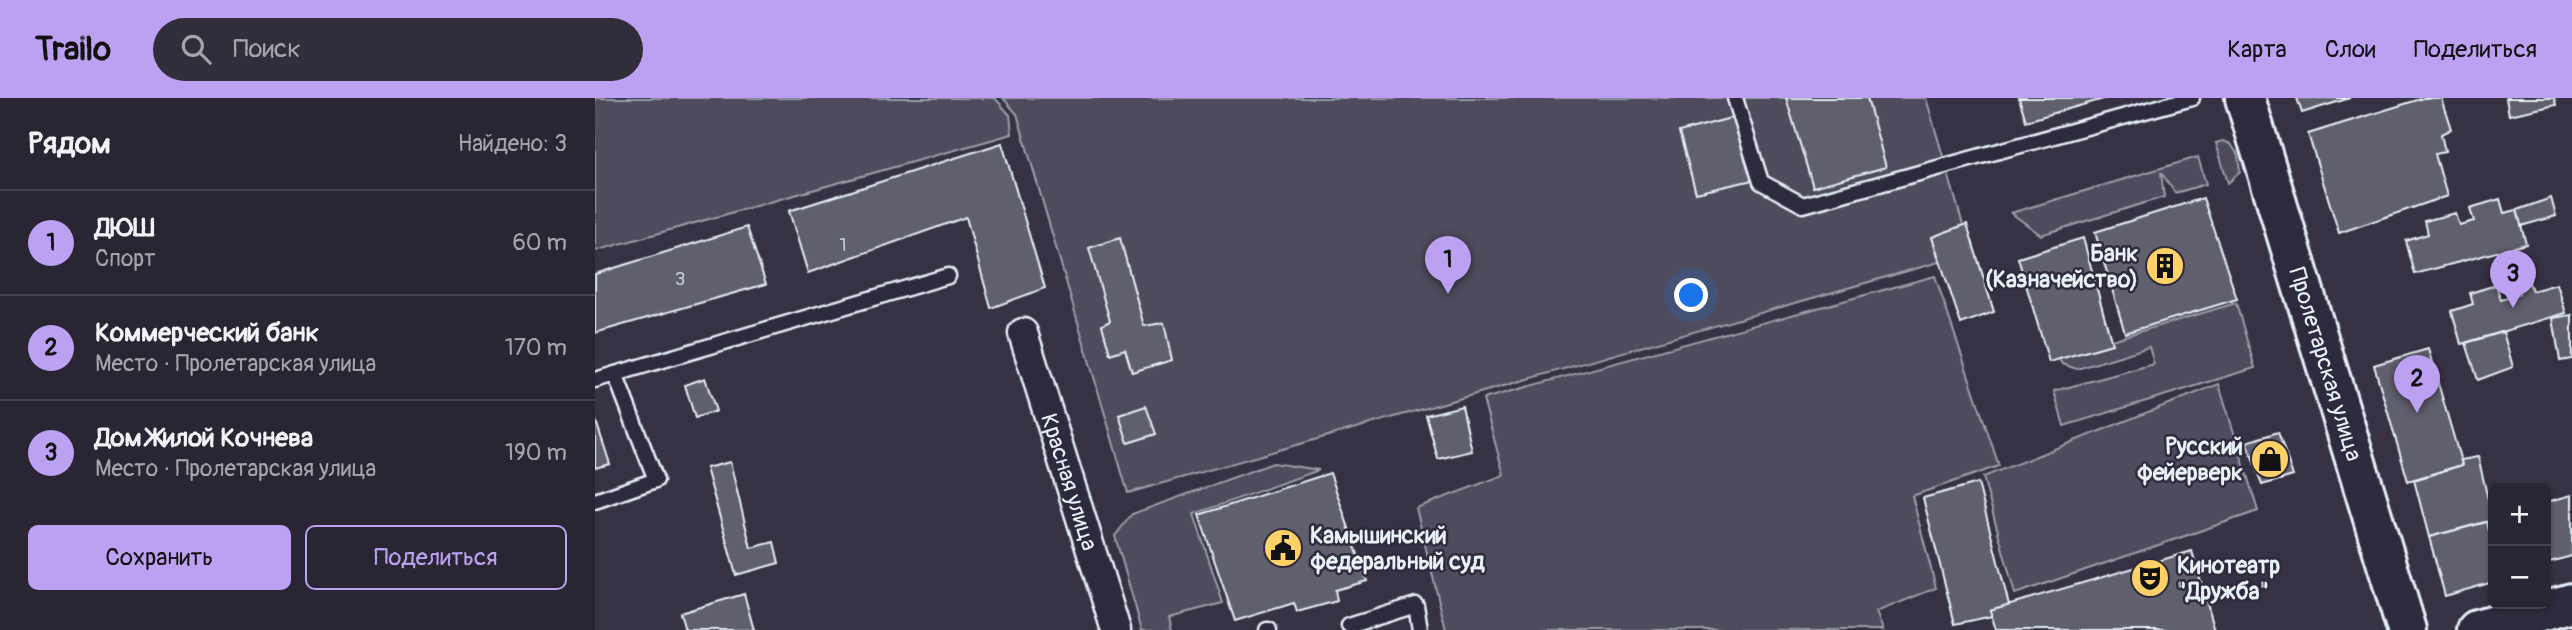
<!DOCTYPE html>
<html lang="ru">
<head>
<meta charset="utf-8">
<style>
  body { margin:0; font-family:Pangolin,sans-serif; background:#302e3b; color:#f1f3f6 }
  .controls { position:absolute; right:21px; bottom:21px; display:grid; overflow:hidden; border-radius:10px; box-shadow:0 2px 5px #0004 }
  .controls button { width:63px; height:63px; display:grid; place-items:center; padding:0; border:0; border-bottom:2px solid #44434e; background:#282633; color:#f1f3f6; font:35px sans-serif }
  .you { position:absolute; left:1097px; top:198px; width:24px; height:24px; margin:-18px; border:5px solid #fff; border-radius:50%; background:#1a73e8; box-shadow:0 0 0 10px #1a73e833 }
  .badge { display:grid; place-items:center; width:46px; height:46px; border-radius:50%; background:#bca0f2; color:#111; font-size:23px; font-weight:700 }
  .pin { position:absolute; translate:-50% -58px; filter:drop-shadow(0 2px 4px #0008) }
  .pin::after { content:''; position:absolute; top:37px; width:24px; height:21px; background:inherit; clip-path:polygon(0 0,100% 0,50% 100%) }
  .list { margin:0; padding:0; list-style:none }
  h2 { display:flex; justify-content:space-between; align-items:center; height:91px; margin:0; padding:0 28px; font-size:30px }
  h2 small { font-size:23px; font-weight:400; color:#a5a5ac }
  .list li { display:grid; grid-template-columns:46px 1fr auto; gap:21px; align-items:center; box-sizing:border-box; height:105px; padding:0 28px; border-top:2px solid #44434e }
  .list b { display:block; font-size:26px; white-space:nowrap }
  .list p { margin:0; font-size:23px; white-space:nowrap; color:#a5a5ac }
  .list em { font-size:23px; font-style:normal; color:#a5a5ac }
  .actions { display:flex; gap:14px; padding:21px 28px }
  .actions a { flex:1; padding:16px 0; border:2px solid #bca0f2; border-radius:10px; text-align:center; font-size:24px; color:#bca0f2 }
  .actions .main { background:#bca0f2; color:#111 }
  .icon { flex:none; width:38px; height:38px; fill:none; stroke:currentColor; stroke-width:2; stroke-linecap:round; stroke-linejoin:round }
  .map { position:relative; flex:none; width:1977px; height:532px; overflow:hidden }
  header { display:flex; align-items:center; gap:42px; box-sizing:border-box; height:98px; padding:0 35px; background:#bca0f2; color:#111 }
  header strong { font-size:33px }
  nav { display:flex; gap:38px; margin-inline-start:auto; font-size:24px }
  .search { width:490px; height:63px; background:#302e3b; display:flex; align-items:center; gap:18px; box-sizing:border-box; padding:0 24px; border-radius:38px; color:#a5a5ac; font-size:26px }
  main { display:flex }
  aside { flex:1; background:#282633 }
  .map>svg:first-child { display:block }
  .green { fill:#4d4b5c; stroke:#9a9eaa; stroke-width:2 }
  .building { fill:#605e6e; stroke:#e8f1f8; stroke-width:2 }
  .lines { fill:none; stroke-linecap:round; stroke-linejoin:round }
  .lane-casing { stroke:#e8f1f8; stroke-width:19 }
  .street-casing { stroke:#e8f1f8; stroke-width:33 }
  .secondary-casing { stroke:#e8f1f8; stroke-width:44 }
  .primary-casing { stroke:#e8f1f8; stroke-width:44 }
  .lane { stroke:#2f2a3d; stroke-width:14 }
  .street { stroke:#2f2a3d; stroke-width:28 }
  .secondary { stroke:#2f2a3d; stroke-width:38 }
  .primary { stroke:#2f2a3d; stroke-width:38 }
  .labels { text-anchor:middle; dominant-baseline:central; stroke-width:5; stroke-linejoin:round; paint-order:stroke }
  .number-label { font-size:19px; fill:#c6ccd6 }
  .poi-label { font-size:23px; font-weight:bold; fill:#e8f1f8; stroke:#2f2a3d; text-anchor:end }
  .street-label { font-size:23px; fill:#e8f1f8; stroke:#2f2a3d }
</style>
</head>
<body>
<header>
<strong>Trailo</strong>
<div class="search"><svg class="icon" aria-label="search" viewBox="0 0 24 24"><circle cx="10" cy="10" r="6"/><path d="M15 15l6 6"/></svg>Поиск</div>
<nav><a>Карта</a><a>Слои</a><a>Поделиться</a></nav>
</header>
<main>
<aside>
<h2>Рядом<small>Найдено: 3</small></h2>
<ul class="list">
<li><span class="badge">1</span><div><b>ДЮШ</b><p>Спорт</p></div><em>60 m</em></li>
<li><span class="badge">2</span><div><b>Коммерческий банк</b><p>Место · Пролетарская улица</p></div><em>170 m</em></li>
<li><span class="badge">3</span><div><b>Дом Жилой Кочнева</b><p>Место · Пролетарская улица</p></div><em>190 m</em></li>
</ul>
<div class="actions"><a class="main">Сохранить</a><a>Поделиться</a></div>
</aside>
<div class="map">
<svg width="1977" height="532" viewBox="0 0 1977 532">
  <rect width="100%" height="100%" fill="#363244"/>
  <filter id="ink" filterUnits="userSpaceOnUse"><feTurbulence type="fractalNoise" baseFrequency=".0143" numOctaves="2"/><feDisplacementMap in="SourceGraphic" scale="14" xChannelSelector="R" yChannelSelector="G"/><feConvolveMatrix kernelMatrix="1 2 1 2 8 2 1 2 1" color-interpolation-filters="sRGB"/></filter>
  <g filter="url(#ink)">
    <g class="green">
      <path d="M0,0H400L415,17L417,36L0,153Z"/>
      <path d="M408,0H1331L1368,127L1337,139L1344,164L533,395L422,16Z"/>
      <path d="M1628,43L1636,46L1643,57L1645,74L1633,85L1621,45Z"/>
      <path d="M1603,59L1611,86L1580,95L1566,74L1569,99L1446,137L1416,115Z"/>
      <path d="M1340,178L1404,368L1317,398L1341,490L1281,514L1288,532H851L821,410L909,377L888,301Z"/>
      <path d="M1641,205L1660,270L1469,328L1459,293L1559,266L1554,249L1482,271L1467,266L1462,258Z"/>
      <path d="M1624,286L1663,413L1420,496L1388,379Z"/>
      <path d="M678,365L724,372L599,416L628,505L574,519L577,532H547L520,438L537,416Z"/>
    </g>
    <g class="building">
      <path d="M1191,0H1272L1291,69L1218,89Z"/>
      <path d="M1424,0H1512L1431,23Z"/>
      <path d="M1702,0H1755L1707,15Z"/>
      <path d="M1829,0H1846L1856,31L1846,36L1850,54L1840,56L1852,98L1744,135L1713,36Z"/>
      <path d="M1911,0H1959L1961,7L1914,17Z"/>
      <path d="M1143,18L1162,81L1101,95L1084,34Z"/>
      <path d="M407,45L450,190L396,210L371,119L213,175L194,113Z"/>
      <path d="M1608,100L1642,201L1530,235L1500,134Z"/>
      <path d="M1956,100L1961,118L1926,128L1922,112Z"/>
      <path d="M1905,101L1909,115L1922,112L1931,146L1820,176L1811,143L1833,136L1830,123L1860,115L1864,127L1879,123L1875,110Z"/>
      <path d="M1372,126L1399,214L1366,226L1337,139Z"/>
      <path d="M152,129L171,186L0,235V176Z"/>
      <path d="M525,140L549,228L569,225L577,262L537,274L530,251L515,256L507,227L515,223L494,150Z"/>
      <path d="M1488,140L1517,246L1454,264L1423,160Z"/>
      <path d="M1932,178L1937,193L1962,186L1971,215L1866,246L1857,213L1878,206L1875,195L1901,187L1906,202L1924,196L1920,181Z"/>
      <path d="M1977,217V261L1965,263L1958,220Z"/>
      <path d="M1908,234L1918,269L1883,282L1871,245Z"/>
      <path d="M1833,251L1867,367L1813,383L1779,267Z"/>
      <path d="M110,280L121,313L100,320L90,287Z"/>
      <path d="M551,308L561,336L533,345L524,317Z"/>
      <path d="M867,308L877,353L843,361L831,317Z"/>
      <path d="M0,320L15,366L0,370Z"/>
      <path d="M1683,334L1698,378L1667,387L1652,344Z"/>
      <path d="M1883,359L1898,422L1834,439L1819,382L1867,367L1866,362Z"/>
      <path d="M135,364L156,450L179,444L184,465L141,477L111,370Z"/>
      <path d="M735,375L772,483L740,492L742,503L702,514L699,505L640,523L604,417Z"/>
      <path d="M1383,385L1414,507L1395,512L1397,518L1360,526L1328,400Z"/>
      <path d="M1977,397V458L1951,465V404Z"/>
      <path d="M1892,424L1898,449V484L1850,498L1834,439Z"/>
      <path d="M1597,453L1620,532H1401L1395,512Z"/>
      <path d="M149,496L159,532H90L85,515Z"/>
    </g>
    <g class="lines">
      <defs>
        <g id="lane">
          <path d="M1140,0L1166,84L1208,107L1597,0"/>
          <path d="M0,282L353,178"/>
          <path d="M0,403L61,382L20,276"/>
          <path d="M754,528L821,507L825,532"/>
          <path d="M672,532H674"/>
        </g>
        <g id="street">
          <path id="s1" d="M428,235L521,532"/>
        </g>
        <path id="secondary" d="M1882,532L1977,505"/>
        <g id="primary">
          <path id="s2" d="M1650,0L1812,532"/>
        </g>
      </defs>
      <use href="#lane" class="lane-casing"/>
      <use href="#street" class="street-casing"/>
      <use href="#secondary" class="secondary-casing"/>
      <use href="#primary" class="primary-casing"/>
      <use href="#lane" class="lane"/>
      <use href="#street" class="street"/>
      <use href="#secondary" class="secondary"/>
      <use href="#primary" class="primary"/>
    </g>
  </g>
  <defs>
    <symbol id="building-disc" viewBox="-11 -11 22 22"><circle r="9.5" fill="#ffd166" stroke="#2f2a3d"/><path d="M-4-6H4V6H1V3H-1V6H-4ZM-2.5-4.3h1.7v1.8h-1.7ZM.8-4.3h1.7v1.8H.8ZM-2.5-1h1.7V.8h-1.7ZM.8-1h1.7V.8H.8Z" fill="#111"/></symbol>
    <symbol id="shop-disc" viewBox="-11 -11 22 22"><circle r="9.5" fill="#ffd166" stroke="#2f2a3d"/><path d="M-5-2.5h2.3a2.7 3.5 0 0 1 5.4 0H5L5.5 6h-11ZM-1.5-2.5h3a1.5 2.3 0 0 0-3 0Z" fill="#111"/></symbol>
    <symbol id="civic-disc" viewBox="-11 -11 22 22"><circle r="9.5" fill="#ffd166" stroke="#2f2a3d"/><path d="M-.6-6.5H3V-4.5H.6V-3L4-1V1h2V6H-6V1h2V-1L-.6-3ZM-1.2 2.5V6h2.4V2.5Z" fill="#111"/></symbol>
    <symbol id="theatre-disc" viewBox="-11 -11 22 22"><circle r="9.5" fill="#ffd166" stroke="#2f2a3d"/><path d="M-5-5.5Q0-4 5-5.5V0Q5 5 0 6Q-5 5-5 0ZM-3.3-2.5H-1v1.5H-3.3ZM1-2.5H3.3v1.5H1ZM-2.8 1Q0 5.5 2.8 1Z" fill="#111"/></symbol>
  </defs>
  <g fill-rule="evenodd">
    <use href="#building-disc" x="1548" y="146" width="44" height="44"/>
    <use href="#shop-disc" x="1653" y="339" width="44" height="44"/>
    <use href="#civic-disc" x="666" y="428" width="44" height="44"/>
    <use href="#theatre-disc" x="1533" y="458" width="44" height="44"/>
  </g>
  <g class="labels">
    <g class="number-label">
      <text x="248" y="147">1</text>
      <text x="85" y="181">3</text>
    </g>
    <g class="poi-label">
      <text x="1543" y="155">Банк<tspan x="1543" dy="26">(Казначейство)</tspan></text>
      <text x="1648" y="348">Русский<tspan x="1648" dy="26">фейерверк</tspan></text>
      <text x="715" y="437" text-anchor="start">Камышинский<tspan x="715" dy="26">федеральный суд</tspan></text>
      <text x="1582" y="467" text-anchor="start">Кинотеатр<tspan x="1582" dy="26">"Дружба"</tspan></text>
    </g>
    <g class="street-label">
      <text stroke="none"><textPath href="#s2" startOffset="278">Пролетарская улица</textPath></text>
      <text stroke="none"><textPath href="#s1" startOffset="156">Красная улица</textPath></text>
    </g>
  </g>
</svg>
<div class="controls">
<button>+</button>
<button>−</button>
</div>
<div class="you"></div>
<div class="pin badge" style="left:853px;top:196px">1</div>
<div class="pin badge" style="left:1822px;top:315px">2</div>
<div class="pin badge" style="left:1918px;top:210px">3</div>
</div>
</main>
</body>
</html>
